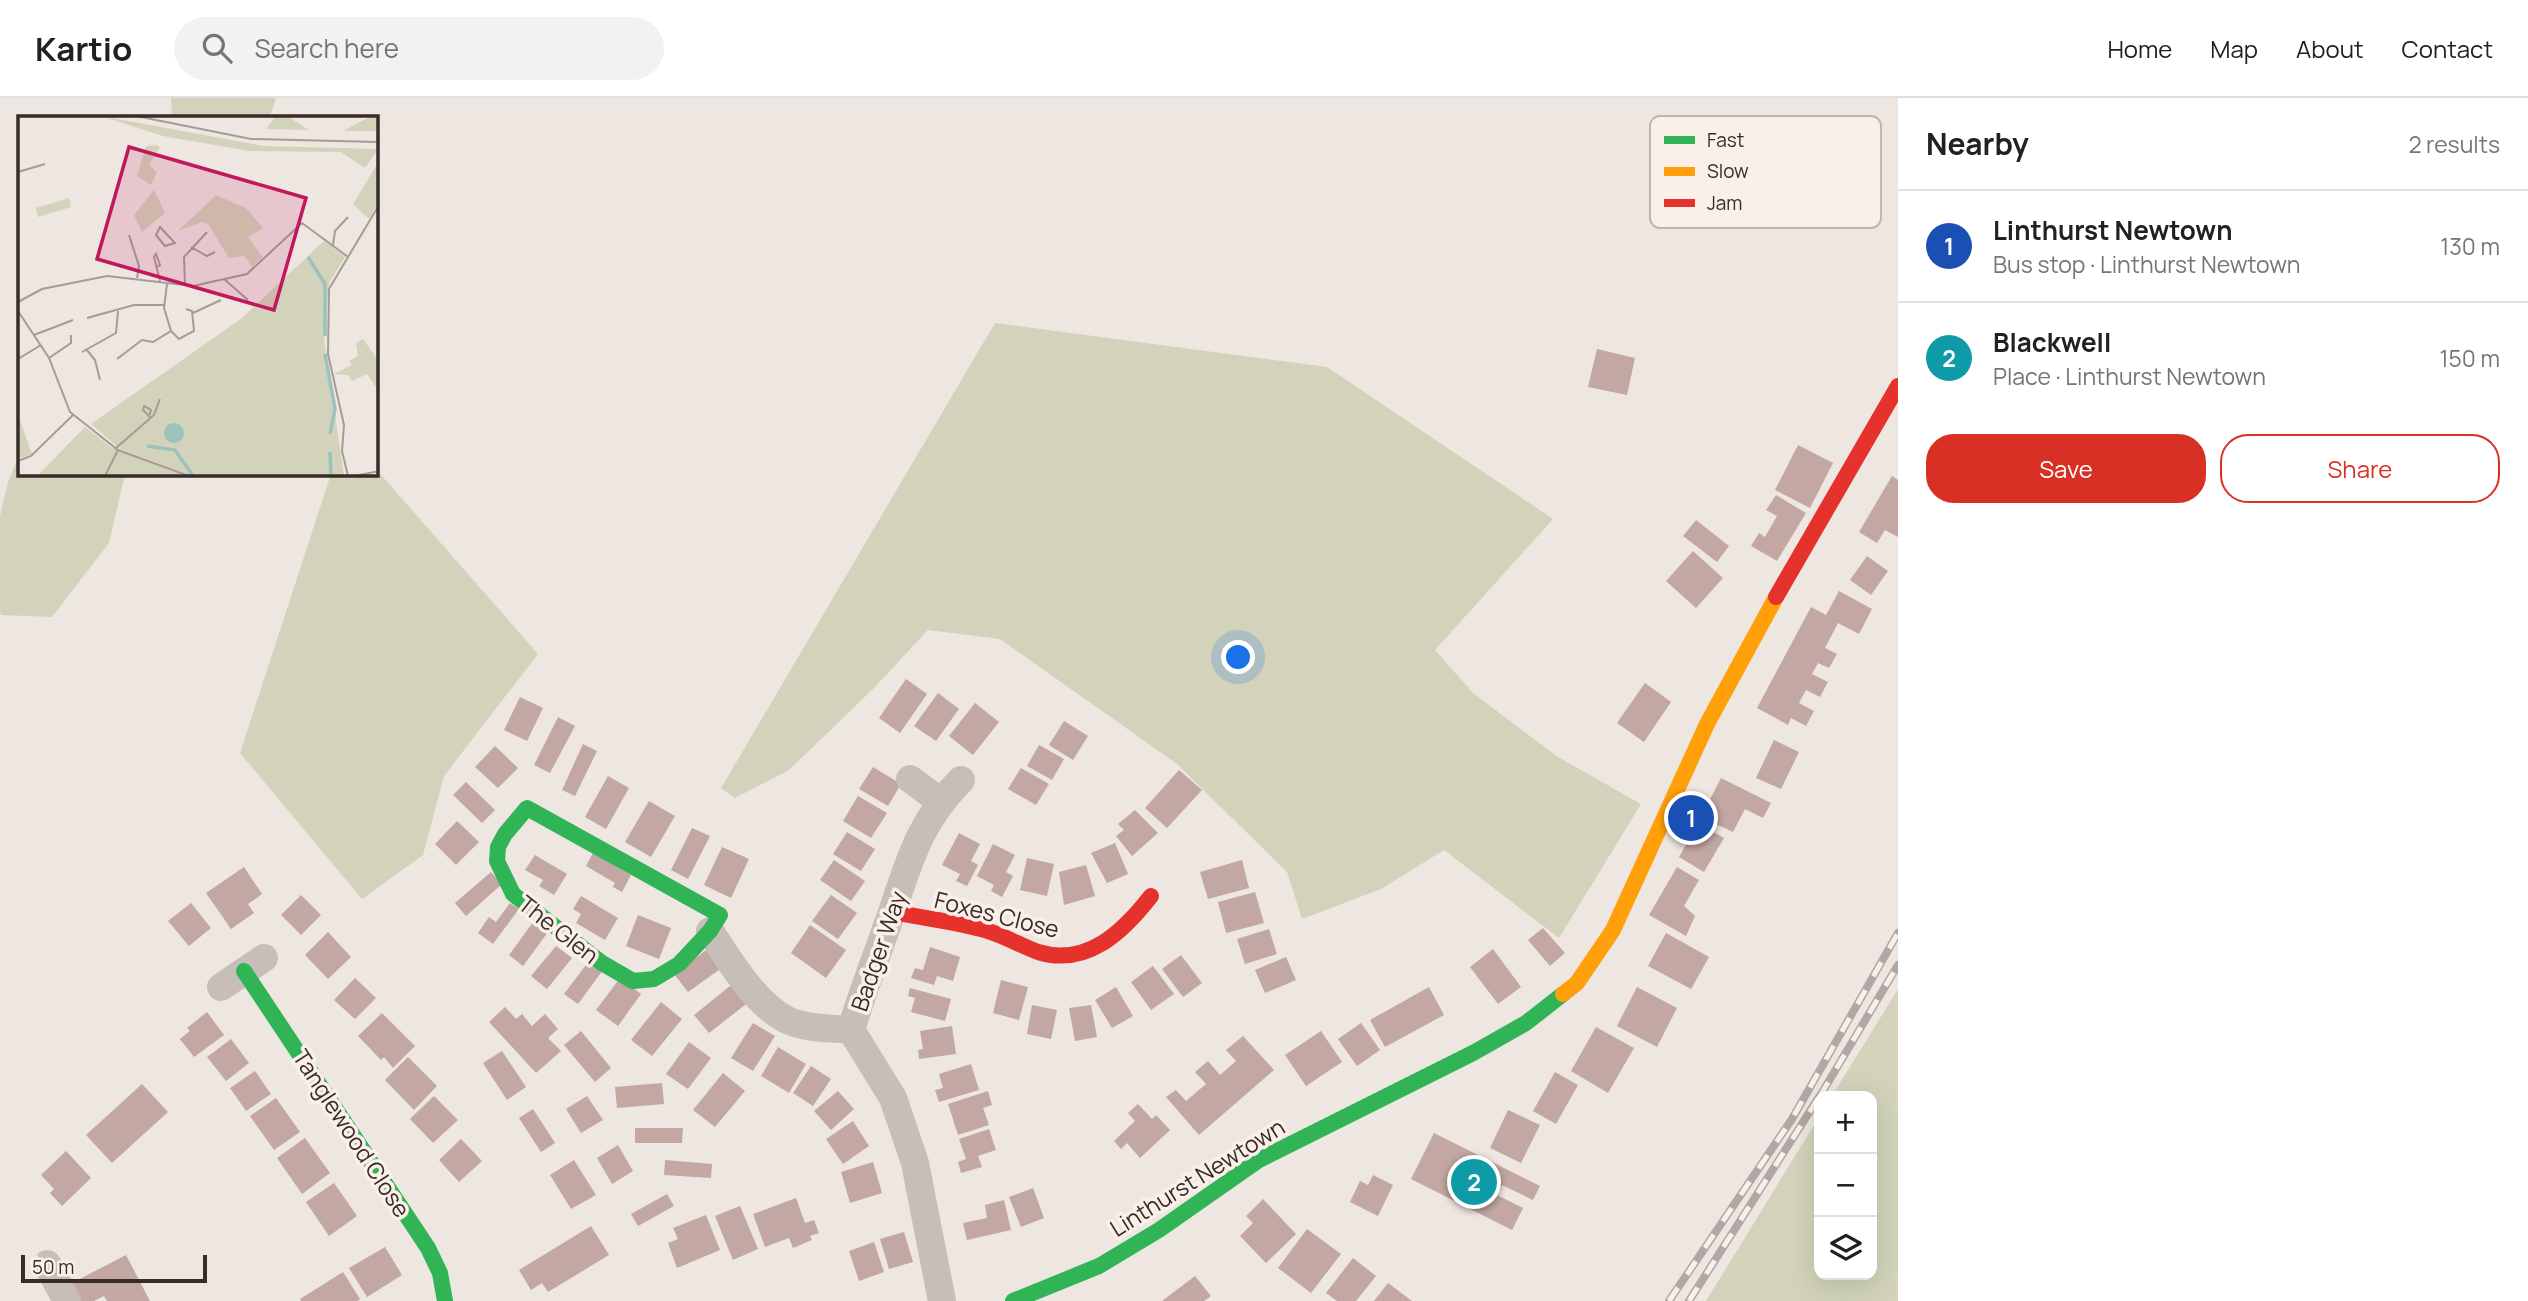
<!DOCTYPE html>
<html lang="en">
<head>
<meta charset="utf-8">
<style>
  body { margin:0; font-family:Manrope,sans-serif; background:#f2f2f2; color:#202124 }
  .controls { position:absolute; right:21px; bottom:21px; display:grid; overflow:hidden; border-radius:14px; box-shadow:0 7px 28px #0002 }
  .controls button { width:63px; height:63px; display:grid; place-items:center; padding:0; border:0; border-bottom:2px solid #e0e0e0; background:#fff; color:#202124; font:35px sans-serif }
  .scale { position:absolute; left:21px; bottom:18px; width:186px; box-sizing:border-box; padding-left:7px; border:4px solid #382b28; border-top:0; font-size:19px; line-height:24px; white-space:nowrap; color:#382b28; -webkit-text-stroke:5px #faf0e9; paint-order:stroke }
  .you { position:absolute; left:1239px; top:560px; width:24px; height:24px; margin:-18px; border:5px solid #fff; border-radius:50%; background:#1a73e8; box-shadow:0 0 0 10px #1a73e833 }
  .badge { display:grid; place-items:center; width:46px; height:46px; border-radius:50%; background:#d93025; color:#fff; font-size:23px; font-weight:700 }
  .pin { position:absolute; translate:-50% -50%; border:4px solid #fff; box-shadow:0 2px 7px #0006 }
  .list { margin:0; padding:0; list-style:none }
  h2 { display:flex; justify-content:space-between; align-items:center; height:91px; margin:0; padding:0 28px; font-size:30px }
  h2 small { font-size:23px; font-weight:400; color:#757577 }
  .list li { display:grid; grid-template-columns:46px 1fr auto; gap:21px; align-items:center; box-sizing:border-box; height:112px; padding:0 28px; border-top:2px solid #e0e0e0 }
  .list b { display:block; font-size:26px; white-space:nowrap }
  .list p { margin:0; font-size:23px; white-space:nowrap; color:#757577 }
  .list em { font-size:23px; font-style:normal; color:#757577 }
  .actions { display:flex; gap:14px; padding:21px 28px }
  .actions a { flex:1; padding:16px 0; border:2px solid #d93025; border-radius:28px; text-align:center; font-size:24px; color:#d93025 }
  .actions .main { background:#d93025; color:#fff }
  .icon { flex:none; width:38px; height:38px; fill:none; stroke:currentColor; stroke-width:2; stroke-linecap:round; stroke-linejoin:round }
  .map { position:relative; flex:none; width:1898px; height:1203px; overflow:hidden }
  header { display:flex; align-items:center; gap:42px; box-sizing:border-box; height:98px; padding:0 35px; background:#fff; border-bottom:2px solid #e0e0e0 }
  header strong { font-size:33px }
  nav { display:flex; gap:38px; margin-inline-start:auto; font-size:24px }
  .search { width:490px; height:63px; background:#f2f2f2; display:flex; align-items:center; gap:18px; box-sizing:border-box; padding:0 24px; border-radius:38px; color:#757577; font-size:26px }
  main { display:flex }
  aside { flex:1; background:#fff }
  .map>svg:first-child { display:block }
  .green { fill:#d2d3ba }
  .building { fill:#c2a7a2 }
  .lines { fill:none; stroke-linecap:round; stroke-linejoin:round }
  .street { stroke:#c7beba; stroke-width:28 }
  .fast { stroke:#30b455; stroke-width:16 }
  .slow { stroke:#ff9f0a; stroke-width:16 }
  .jam { stroke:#e5322d; stroke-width:16 }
  .rail-casing { stroke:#afa8a4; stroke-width:8 }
  .rail { stroke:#faf0e9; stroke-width:5; stroke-dasharray:16; stroke-linecap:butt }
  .labels { text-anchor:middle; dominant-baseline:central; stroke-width:7; stroke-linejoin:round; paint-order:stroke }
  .street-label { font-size:23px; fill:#382b28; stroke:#faf0e9 }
  .inset-river { fill:none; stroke:#9cc2bd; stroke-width:3.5 }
  .inset-road { fill:none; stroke:#a59b97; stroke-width:2 }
  .view { fill:#c2185b; fill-opacity:0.15; stroke:#c2185b; stroke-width:3.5 }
  .inset-edge { fill:none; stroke:#382b28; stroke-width:3.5 }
  .key { fill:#faf0e9; stroke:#c0b5af; stroke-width:2 }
  .key-label { font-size:19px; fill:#382b28 }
</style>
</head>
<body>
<header>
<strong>Kartio</strong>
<div class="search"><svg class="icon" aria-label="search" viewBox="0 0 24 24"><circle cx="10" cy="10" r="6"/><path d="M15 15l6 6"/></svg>Search here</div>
<nav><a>Home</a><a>Map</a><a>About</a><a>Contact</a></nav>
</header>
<main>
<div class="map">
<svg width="1898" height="1203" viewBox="0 0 1898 1203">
  <rect width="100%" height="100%" fill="#eee6e1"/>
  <g class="green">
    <path d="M171,0H276L270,19H172Z"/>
    <path d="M995,225L1327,269L1553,421L1435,552L1473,595L1558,659L1641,706L1559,840L1444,752L1381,791L1302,821L1287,774L1177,666L1000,541L928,532L873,591L789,672L735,700L721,690Z"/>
    <path d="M19,358V376H125L109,445L52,519L1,517L0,513V418L8,384Z"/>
    <path d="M376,371L538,556L444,678L423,757L362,801L240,655L331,376H376Z"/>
    <path d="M1898,891V1203H1706L1819,1019V1177H1872V998H1832Z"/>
  </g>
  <g class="building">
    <path d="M1597,251L1635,260L1627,297L1588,289Z"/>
    <path d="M1798,347L1833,365L1810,410L1775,392Z"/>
    <path d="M1892,378L1898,382V439L1885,432L1877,445L1859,434Z"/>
    <path d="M1776,397L1806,415L1777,463L1751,448L1759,435L1765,439L1777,418L1766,412Z"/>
    <path d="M1696,422L1729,448L1717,464L1683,438Z"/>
    <path d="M1693,453L1723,480L1696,510L1666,483Z"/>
    <path d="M1867,458L1888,473L1871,497L1850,482Z"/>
    <path d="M1839,493L1872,511L1859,536L1838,525L1825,550L1837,556L1829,570L1818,565L1812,576L1828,584L1820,599L1806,592L1799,605L1814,613L1806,628L1791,620L1788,627L1757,610L1811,509L1826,517Z"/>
    <path d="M906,581L927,596L900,635L879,620Z"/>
    <path d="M1645,585L1671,604L1644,644L1617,625Z"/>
    <path d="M938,595L959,611L936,643L914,628Z"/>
    <path d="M520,599L543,610L527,643L504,632Z"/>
    <path d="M975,605L999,624L973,657L949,638Z"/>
    <path d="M558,619L575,628L550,675L534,667Z"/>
    <path d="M1064,623L1088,638L1073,662L1049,647Z"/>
    <path d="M1774,642L1799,654L1781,691L1756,680Z"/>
    <path d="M583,646L597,653L575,698L562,692Z"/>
    <path d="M1039,647L1064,661L1052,682L1027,668Z"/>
    <path d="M495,648L518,670L498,690L475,669Z"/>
    <path d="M873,669L901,686L888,708L859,691Z"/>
    <path d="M1021,670L1049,686L1036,707L1008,691Z"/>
    <path d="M1179,672L1202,692L1167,730L1145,710Z"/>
    <path d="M608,678L629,690L606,731L585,719Z"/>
    <path d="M1721,680L1771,705L1763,720L1745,711L1733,734L1701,719Z"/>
    <path d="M466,684L495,712L482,725L453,697Z"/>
    <path d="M858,698L887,715L871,740L843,723Z"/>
    <path d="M649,703L675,718L651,759L625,744Z"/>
    <path d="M1135,712L1158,735L1132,758L1116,738L1124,732L1118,726Z"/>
    <path d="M457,723L479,744L456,767L435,746Z"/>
    <path d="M1698,725L1724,740L1704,774L1679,759Z"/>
    <path d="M692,730L710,738L688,781L671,772Z"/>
    <path d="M847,734L875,751L861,773L833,756Z"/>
    <path d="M959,735L980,746L971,763L978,767L967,788L956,783L960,776L942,767Z"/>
    <path d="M1115,745L1128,776L1107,785L1091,755Z"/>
    <path d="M993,746L1015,757L1006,774L1013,778L1002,799L991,793L994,787L977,778Z"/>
    <path d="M722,749L749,761L731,800L704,787Z"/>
    <path d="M593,755L631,777L622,794L613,789L615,785L586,768Z"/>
    <path d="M535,757L567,776L554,797L539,788L543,782L525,772Z"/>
    <path d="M1027,760L1054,766L1047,798L1020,792Z"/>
    <path d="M834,762L865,783L851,803L820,782Z"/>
    <path d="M1242,762L1249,790L1208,801L1200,774Z"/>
    <path d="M1086,767L1095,798L1064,807L1059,774Z"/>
    <path d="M244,769L262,796L248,806L254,815L231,831L206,795Z"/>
    <path d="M1677,769L1699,782L1684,808L1695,818L1686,838L1649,817Z"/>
    <path d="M491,774L502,786L466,818L455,805Z"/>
    <path d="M1255,794L1264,825L1226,835L1218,804Z"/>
    <path d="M301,797L321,817L301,837L281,817Z"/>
    <path d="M831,797L857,815L838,841L812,823Z"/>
    <path d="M581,798L618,820L605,842L576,825L581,816L573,811Z"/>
    <path d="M191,805L211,830L189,848L168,823Z"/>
    <path d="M510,805L519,811L493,846L478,835L489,819L496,824Z"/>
    <path d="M638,817L671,830L659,861L626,848Z"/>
    <path d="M534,823L548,834L523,868L509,857Z"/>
    <path d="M810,827L846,852L826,880L791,855Z"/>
    <path d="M1543,830L1565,855L1550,868L1528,842Z"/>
    <path d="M1269,831L1277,856L1245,866L1237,841Z"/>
    <path d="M328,834L351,859L328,881L305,857Z"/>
    <path d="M1666,835L1709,859L1691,891L1648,868Z"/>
    <path d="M556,848L572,860L547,891L531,878Z"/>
    <path d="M930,849L960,859L953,883L937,878L934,887L911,880L915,870L923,872Z"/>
    <path d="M709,850L723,869L688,894L674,876Z"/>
    <path d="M1493,851L1521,889L1498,906L1470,869Z"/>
    <path d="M1181,857L1202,885L1183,899L1162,871Z"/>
    <path d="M1286,859L1296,882L1265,895L1255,872Z"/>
    <path d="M589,863L603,872L578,906L564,896Z"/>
    <path d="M1153,868L1174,896L1151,912L1131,884Z"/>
    <path d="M355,880L376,900L355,921L334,902Z"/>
    <path d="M620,880L641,896L618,928L596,912Z"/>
    <path d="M1001,882L1028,889L1019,922L993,915Z"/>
    <path d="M735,884L750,903L709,935L694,917Z"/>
    <path d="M1116,889L1133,918L1112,930L1095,902Z"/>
    <path d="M1429,889L1444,917L1385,949L1370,922Z"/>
    <path d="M1637,889L1677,910L1657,949L1617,928Z"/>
    <path d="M910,890L951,901L945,923L911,914L915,900L908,898Z"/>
    <path d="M661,904L682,921L652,958L631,942Z"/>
    <path d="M1032,907L1057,912L1051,941L1027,936Z"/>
    <path d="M1091,907L1097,939L1075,943L1069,910Z"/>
    <path d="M505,909L516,921L522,916L532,928L545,916L558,931L548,940L561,953L536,975L489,924Z"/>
    <path d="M207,914L224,937L194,959L180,941L190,933L187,930Z"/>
    <path d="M382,915L415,948L393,970L384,959L381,962L358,938Z"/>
    <path d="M753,925L775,938L753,973L731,960Z"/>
    <path d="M1361,925L1380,952L1357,968L1338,941Z"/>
    <path d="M952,928L956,956L919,961L918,952L923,951L920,933Z"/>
    <path d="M1596,929L1634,950L1608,995L1571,973Z"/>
    <path d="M581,933L611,970L595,984L564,947Z"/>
    <path d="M1321,933L1342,964L1306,988L1285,957Z"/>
    <path d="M1243,938L1274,972L1199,1037L1166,999L1176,992L1186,1003L1206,986L1195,974L1208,963L1220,977L1236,963L1226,952Z"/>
    <path d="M231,941L249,965L226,983L207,959Z"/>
    <path d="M689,944L711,960L688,991L666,976Z"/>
    <path d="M778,949L806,966L789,995L761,978Z"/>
    <path d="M502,953L526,989L507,1002L483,965Z"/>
    <path d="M408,959L437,988L414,1012L385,982Z"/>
    <path d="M971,966L979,992L939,1004L935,992L943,990L939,976Z"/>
    <path d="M811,968L831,981L813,1008L793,995Z"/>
    <path d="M255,973L271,996L246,1013L230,990Z"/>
    <path d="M1555,974L1578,987L1556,1026L1533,1013Z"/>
    <path d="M723,975L745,993L715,1029L693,1012Z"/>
    <path d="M662,985L664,1006L617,1010L615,989Z"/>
    <path d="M142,986L168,1014L112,1065L86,1037Z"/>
    <path d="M838,993L854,1011L831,1032L814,1013Z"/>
    <path d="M988,993L992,1007L983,1010L989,1027L958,1037L948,1006Z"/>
    <path d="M434,998L458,1022L433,1045L410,1021Z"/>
    <path d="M587,998L603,1022L581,1035L566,1011Z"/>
    <path d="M276,1000L300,1034L274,1052L250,1018Z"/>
    <path d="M1138,1006L1152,1021L1156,1017L1170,1032L1140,1060L1127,1045L1121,1051L1114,1043L1135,1023L1128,1015Z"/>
    <path d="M533,1011L555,1045L541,1054L519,1020Z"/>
    <path d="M1508,1012L1540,1027L1521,1065L1490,1050Z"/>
    <path d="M853,1023L869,1048L843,1066L826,1041Z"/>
    <path d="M635,1030H683L682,1045H635Z"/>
    <path d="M989,1031L996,1052L978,1058L982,1069L961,1075L958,1064L966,1061L959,1041Z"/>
    <path d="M1434,1035L1540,1088L1533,1102L1502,1087L1497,1097L1523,1110L1512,1132L1411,1081Z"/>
    <path d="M305,1040L330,1075L302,1096L277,1060Z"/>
    <path d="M461,1041L482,1063L459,1084L439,1062Z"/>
    <path d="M618,1047L633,1073L612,1086L597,1060Z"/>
    <path d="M66,1053L91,1080L62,1108L50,1095L54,1091L41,1077Z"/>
    <path d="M574,1062L596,1097L571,1111L550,1077Z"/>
    <path d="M665,1062L712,1066L711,1080L664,1077Z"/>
    <path d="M873,1064L882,1095L850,1105L841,1074Z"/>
    <path d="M1373,1077L1393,1087L1378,1118L1350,1104L1360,1083L1368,1087Z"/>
    <path d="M334,1085L357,1118L329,1138L306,1104Z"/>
    <path d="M1033,1090L1044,1120L1021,1129L1009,1099Z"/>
    <path d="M667,1096L674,1108L638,1128L631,1116Z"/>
    <path d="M796,1100L805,1125L814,1122L819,1135L810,1138L812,1142L793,1150L789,1140L765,1149L753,1116Z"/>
    <path d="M1263,1101L1296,1136L1266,1165L1240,1138L1253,1125L1246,1118Z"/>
    <path d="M1004,1102L1011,1132L967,1142L963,1125L987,1120L985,1107Z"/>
    <path d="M740,1108L758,1151L733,1162L715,1118Z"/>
    <path d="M706,1117L720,1152L677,1170L668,1145L678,1141L673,1130Z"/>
    <path d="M591,1128L609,1157L548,1194L542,1185L531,1192L519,1172Z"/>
    <path d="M1307,1131L1341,1156L1311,1195L1278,1170Z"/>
    <path d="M904,1134L913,1164L889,1171L880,1141Z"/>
    <path d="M874,1144L884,1174L859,1183L849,1153Z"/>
    <path d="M385,1149L402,1177L367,1199L349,1170Z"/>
    <path d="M126,1157L150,1203H107L104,1198L94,1203H81L72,1185Z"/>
    <path d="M1353,1160L1376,1178L1356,1203H1337L1326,1195Z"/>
    <path d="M343,1174L360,1201L357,1203H301L300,1201Z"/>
    <path d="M1195,1178L1211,1198L1204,1203H1162Z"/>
    <path d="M1388,1185L1412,1203H1374Z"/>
  </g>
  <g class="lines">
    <g class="street">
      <path d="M910,681L940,703"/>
      <path d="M710,833C729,862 755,906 787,922C806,931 831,930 851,932"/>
      <path d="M221,889L264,860"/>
      <path d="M47,1166L67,1203"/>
      <path d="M942,1203L915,1065L893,1000L851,932C863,892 878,854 892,814C910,761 920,723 961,682"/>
    </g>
    <g class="fast">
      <path d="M527,710L720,817L710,833L679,866L654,881L633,883L602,865L513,796L497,763L498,749L505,736Z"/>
      <path d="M244,873L428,1150L440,1175L445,1203"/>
      <path d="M1013,1203L1099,1168L1159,1132L1259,1062L1473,955L1526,925L1563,896"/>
    </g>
    <path class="slow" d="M1563,896L1577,885L1613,832L1707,626L1776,499"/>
    <g class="jam">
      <path d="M1776,499L1898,288"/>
      <path d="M892,814C924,820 957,824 988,833C1005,838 1021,848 1038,854C1087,869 1123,834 1151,798"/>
    </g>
    <defs>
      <g id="rail">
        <path d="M1820,998L1898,867"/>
        <path d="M1669,1203L1792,1021L1898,835"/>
        <path d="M1689,1203L1819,999"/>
      </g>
    </defs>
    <use href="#rail" class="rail-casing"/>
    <use href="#rail" class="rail"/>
  </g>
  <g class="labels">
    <g class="street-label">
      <text transform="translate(997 816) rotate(14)">Foxes Close</text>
      <text transform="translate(559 831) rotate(38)">The Glen</text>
      <text transform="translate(878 853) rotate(-71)">Badger Way</text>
      <text transform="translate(352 1035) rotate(57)">Tanglewood Close</text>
      <text transform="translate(1197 1079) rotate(-32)">Linthurst Newtown</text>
    </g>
  </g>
  <g transform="translate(18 18)">
    <rect width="360" height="360" fill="#eee6e1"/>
    <path d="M83,0L246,30L360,33L347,52L323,36L231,35L145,20ZM258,0H269L291,14L248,13ZM350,2H360V15H325ZM138,29L142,31L131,49L139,56L133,69L119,60L128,30ZM360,47V86L351,103L335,88ZM136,74L147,97L124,116L116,99ZM198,79L228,92L245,112L230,121L245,141L234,151L226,140L211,142L190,108L184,106L160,115ZM51,82L53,91L20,101L18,92ZM306,125L327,141L311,167L306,223L326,360H174L102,333L73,308L224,202ZM345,223L360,244V274L349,258L334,265L330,259L316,258L334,249L331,245L340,240L338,227ZM0,299L14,338L0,343ZM67,311L93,331L168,360H19Z" fill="#d2d3ba"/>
    <path d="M146 317a10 10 0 1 1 20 0a10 10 0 1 1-20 0Z" fill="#9cc2bd"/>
    <path class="inset-river" d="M290,141L307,168V220M307,238L317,293L312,318M129,330L157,334L175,360M312,336L313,360"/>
    <path class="inset-road" d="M118,0L233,23L361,26M0,56L27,48M142,111L157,127L147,130L138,119ZM111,119L121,150L119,162M315,129L317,115L330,101M173,131L189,140L197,136M139,151L142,149L138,138L136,141L142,165M206,163L230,184M149,168L146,192L153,215L161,223L176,215L174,195L168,193M167,170L166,141L189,116M0,186L24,173L89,160L175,170L229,158L284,107L330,141M0,195L31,242L52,296L100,334L171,360M175,197L203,184M69,202L116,189H146M16,219L55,204M68,233L77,244L82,264M64,236L98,217L100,195M31,242L53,227V219M0,243L23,229M99,243L124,224L135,226L153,215M131,300L133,294L126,290L125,294L131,300L133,303M98,332L136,299L142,283M0,345L13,340L55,299M87,360L100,334M330,360L324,335L326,309L310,238L311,173L361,89M337,360L361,355"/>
    <path class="view" d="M111,31L288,82L256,194L79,143Z"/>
    <rect width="360" height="360" class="inset-edge"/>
  </g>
  <rect x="1650" y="18" width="231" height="112" rx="10" class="key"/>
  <rect x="1664" y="38" width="31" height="8" fill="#30b455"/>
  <rect x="1664" y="69" width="31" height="9" fill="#ff9f0a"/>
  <rect x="1664" y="101" width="31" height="8" fill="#e5322d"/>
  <g class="key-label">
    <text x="1707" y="49">Fast</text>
    <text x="1707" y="80">Slow</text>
    <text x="1707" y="112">Jam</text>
  </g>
</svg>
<div class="controls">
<button>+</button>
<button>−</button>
<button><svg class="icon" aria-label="layers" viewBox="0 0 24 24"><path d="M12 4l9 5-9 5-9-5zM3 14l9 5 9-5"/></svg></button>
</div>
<div class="scale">50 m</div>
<div class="you"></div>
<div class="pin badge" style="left:1691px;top:720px;background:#1a4fb4">1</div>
<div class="pin badge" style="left:1474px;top:1084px;background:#0f9aa8">2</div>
</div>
<aside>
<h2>Nearby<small>2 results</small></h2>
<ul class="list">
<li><span class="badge" style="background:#1a4fb4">1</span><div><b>Linthurst Newtown</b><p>Bus stop · Linthurst Newtown</p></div><em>130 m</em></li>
<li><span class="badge" style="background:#0f9aa8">2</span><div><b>Blackwell</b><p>Place · Linthurst Newtown</p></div><em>150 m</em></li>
</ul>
<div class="actions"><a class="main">Save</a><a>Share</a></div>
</aside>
</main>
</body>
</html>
